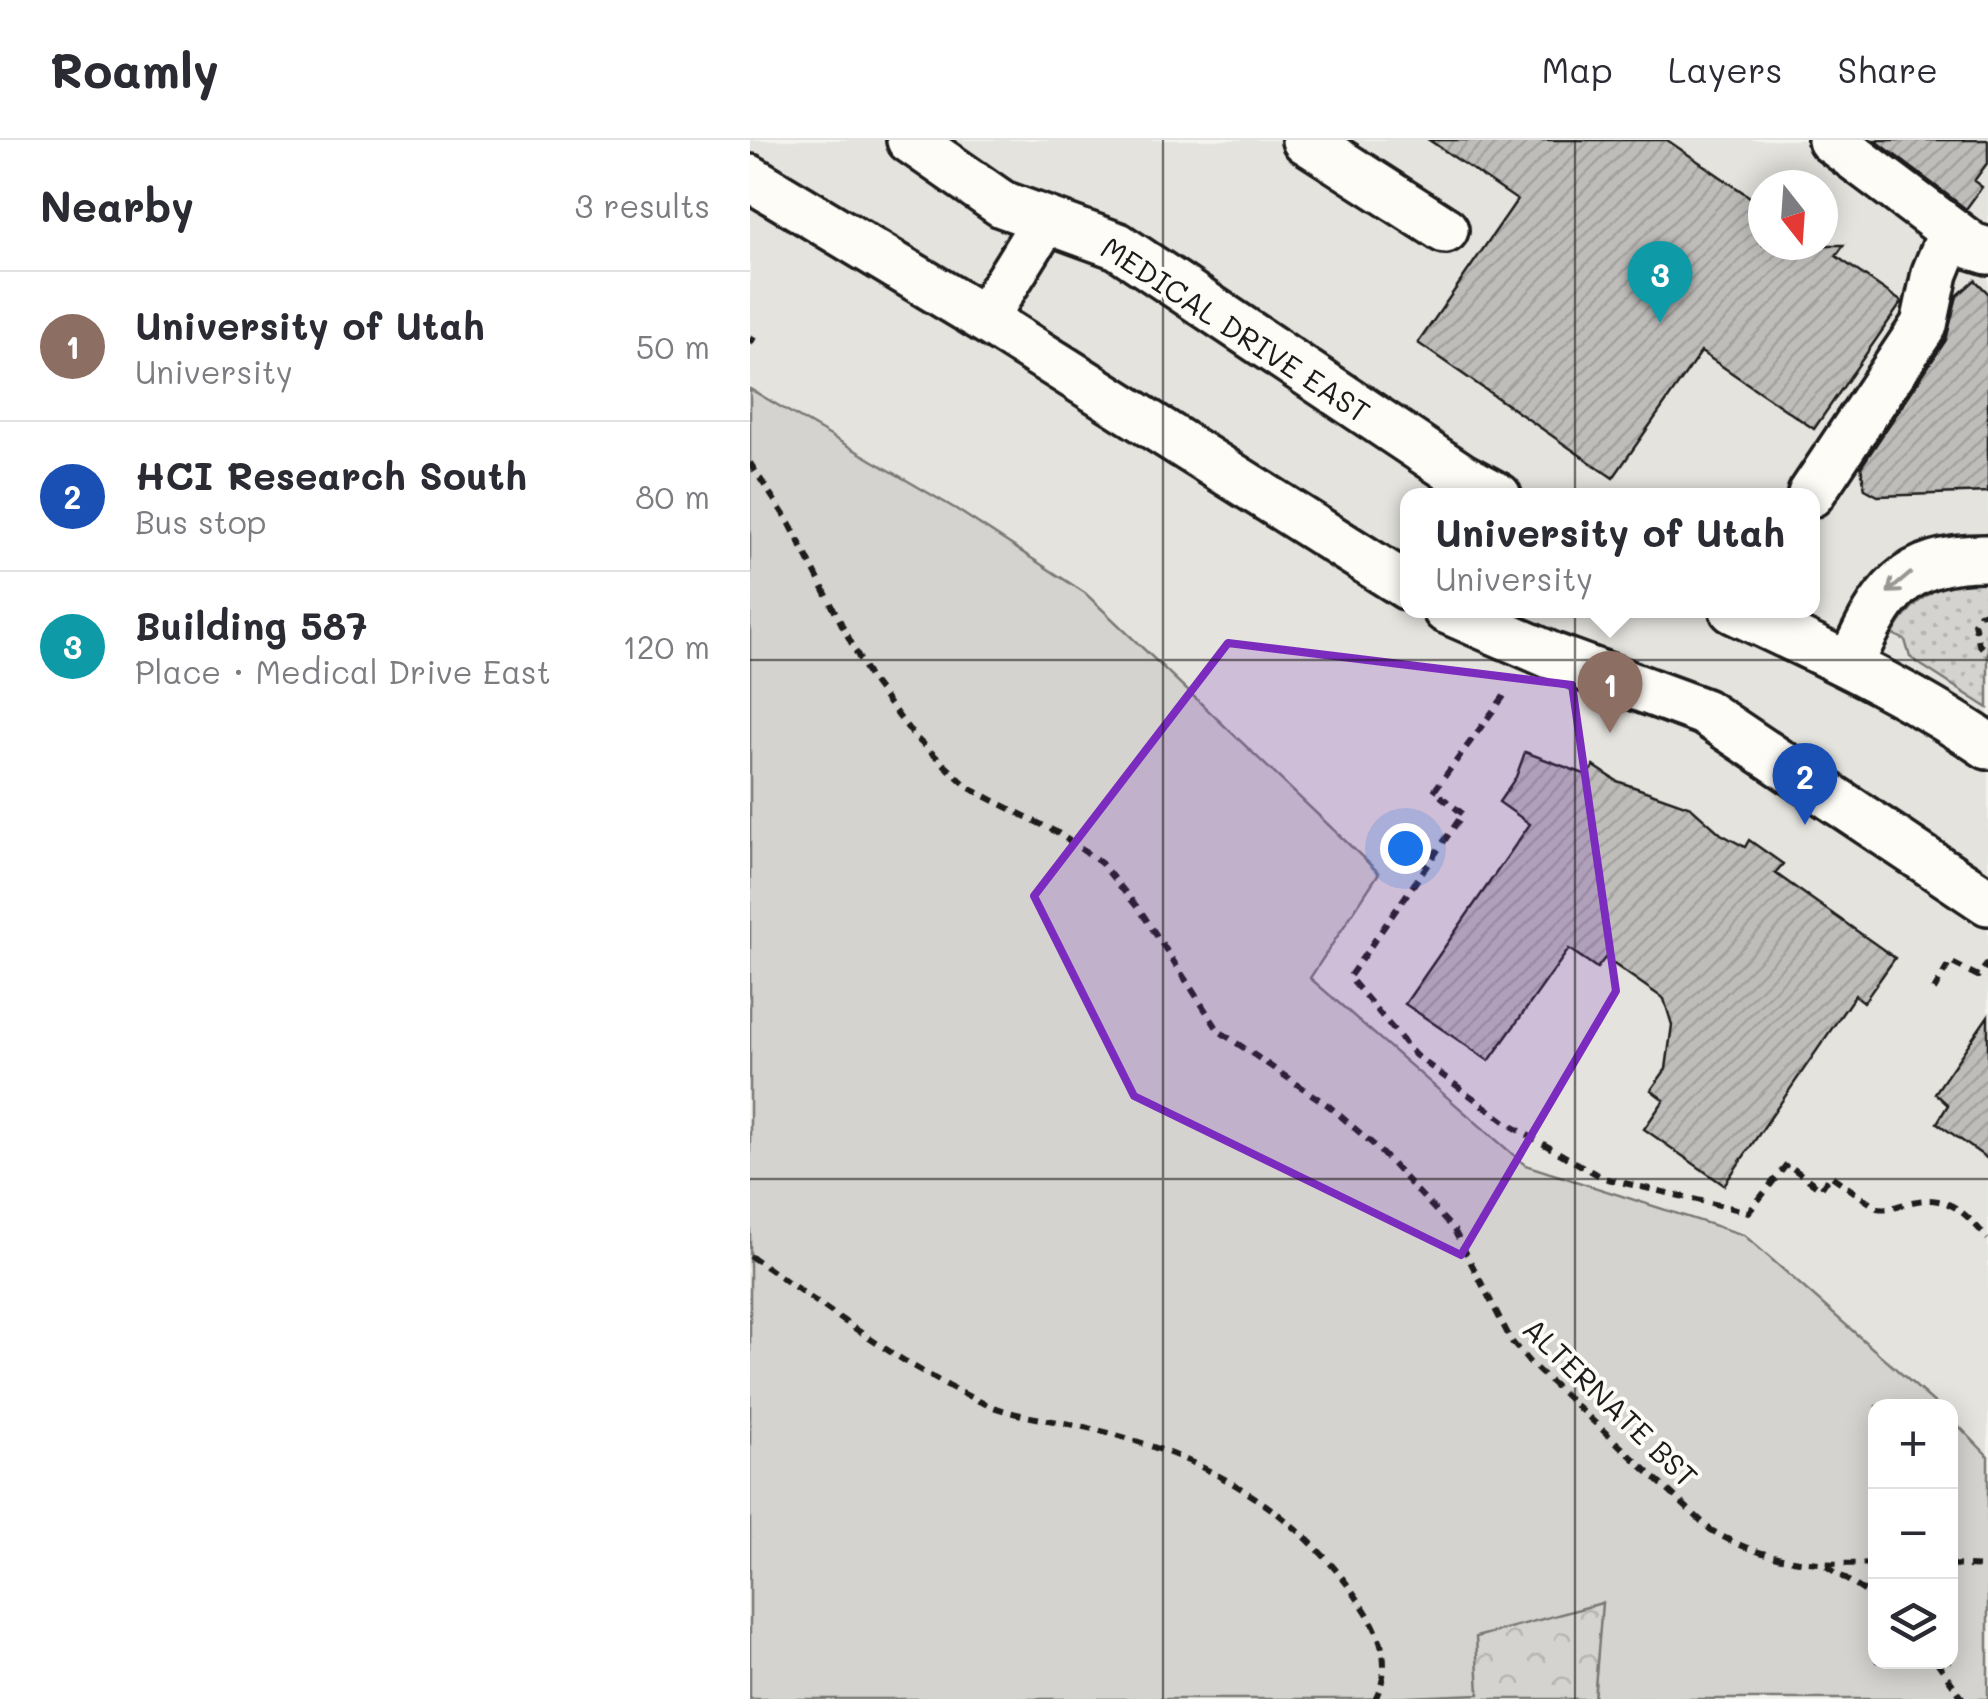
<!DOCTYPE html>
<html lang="en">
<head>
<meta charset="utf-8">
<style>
  body { margin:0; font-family:Mali,sans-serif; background:#f7f7f7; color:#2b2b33 }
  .controls { position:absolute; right:30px; bottom:30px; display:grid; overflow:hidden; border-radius:20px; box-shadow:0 5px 25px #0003 }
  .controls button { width:90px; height:90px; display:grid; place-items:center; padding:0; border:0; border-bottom:2px solid #e1e1e2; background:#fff; color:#2b2b33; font:50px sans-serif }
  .compass { position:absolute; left:998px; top:30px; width:90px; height:90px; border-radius:50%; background:#fff; box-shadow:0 5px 25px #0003; rotate:163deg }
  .you { position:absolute; left:655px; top:708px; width:35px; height:35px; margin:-25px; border:8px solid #fff; border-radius:50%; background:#1a73e8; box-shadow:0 0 0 15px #1a73e833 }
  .badge { display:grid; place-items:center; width:65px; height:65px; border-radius:50%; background:#1a73e8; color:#fff; font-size:32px; font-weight:700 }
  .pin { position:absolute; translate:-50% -82px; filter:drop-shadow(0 2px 5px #0008) }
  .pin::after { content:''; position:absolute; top:52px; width:35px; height:30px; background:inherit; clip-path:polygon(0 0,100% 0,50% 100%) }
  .popup { position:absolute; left:650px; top:348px; width:420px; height:130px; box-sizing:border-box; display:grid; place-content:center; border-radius:20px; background:#fff; filter:drop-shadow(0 2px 8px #0005); font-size:32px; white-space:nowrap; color:#7c7c81 }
  .popup b { font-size:38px; color:#2b2b33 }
  .popup::after { content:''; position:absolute; left:50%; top:100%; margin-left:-20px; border:20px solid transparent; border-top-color:#fff }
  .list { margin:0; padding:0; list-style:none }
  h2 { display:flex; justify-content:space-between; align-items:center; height:130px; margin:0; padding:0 40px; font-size:42px }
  h2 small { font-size:32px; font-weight:400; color:#7c7c81 }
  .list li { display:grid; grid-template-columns:65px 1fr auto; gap:30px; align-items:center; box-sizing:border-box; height:150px; padding:0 40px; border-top:2px solid #e1e1e2 }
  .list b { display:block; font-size:38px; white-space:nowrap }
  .list p { margin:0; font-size:32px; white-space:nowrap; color:#7c7c81 }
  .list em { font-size:32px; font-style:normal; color:#7c7c81 }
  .icon { flex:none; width:55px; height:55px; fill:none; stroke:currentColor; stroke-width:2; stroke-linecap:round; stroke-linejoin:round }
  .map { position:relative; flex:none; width:1238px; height:1559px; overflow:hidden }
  header { display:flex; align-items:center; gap:60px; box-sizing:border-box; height:140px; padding:0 50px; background:#fff; border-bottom:2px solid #e1e1e2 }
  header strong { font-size:48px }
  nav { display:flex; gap:55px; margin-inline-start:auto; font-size:35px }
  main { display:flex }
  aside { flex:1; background:#fff }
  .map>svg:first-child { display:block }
  .built { fill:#e4e3de; fill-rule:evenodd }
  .green { fill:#d4d3cf; stroke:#787876; stroke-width:2.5 }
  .forest { fill:url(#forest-crowns); stroke:#787876; stroke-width:2.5 }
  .garden { fill:url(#garden-dots); stroke:#787876; stroke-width:2.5 }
  .building { fill:url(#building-hatch); stroke:#1c1c1c; stroke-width:2.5 }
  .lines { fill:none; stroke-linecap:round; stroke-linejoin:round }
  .minor-casing { stroke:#1c1c1c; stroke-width:52 }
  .path { stroke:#1c1c1c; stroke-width:6; stroke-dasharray:10 8; stroke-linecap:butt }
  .minor { stroke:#fdfcf7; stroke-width:45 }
  .oneway { stroke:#989794 }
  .marked { fill:#7b2cbf; fill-opacity:0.2; stroke:#7b2cbf; stroke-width:8; stroke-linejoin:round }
  .grid { fill:none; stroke:#1c1c1c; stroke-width:2.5; stroke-opacity:0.55 }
  .labels { text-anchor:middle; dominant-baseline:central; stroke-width:8; stroke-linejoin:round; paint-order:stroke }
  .street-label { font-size:30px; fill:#1c1c1c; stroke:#fdfcf7 }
</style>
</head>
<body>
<header>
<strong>Roamly</strong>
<nav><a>Map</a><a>Layers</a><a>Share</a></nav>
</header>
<main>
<aside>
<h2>Nearby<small>3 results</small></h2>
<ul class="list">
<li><span class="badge" style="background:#8d6e63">1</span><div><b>University of Utah</b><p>University</p></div><em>50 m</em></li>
<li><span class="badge" style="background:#1a4fb4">2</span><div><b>HCI Research South</b><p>Bus stop</p></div><em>80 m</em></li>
<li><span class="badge" style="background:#0f9aa8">3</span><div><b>Building 587</b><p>Place · Medical Drive East</p></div><em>120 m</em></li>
</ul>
</aside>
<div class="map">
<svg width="1238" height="1559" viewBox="0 0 1238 1559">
  <defs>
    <pattern id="forest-crowns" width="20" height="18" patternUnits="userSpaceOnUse" patternTransform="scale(2.5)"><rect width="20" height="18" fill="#d4d3cf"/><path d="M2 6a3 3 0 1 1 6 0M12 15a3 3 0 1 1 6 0" fill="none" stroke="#b5b5b1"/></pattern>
    <pattern id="garden-dots" width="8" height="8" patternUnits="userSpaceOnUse" patternTransform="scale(2.5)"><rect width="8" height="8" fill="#d4d3cf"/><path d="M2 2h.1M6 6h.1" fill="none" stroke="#b5b5b1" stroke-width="1.8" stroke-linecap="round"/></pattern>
    <pattern id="building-hatch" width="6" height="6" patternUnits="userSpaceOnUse" patternTransform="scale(2.5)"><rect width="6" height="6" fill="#bebdba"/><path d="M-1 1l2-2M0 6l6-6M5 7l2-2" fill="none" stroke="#a3a29f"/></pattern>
  </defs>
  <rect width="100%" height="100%" fill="#f4f3ee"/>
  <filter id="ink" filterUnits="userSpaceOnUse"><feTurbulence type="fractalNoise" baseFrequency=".01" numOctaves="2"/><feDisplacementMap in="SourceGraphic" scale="20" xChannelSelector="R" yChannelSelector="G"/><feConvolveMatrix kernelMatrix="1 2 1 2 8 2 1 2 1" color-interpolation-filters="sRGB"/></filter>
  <g filter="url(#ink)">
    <path class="built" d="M0,0H1238V1316L1201,1278L1200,1266H1188L994,1095L775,1025L560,838L629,732L335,453L206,369L0,249ZM1013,45H1073V105H1013ZM658,356H1062V470H658Z"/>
    <path class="green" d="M0,249L206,369L335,453L629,733L560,838L775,1025L994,1095L1188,1266H1126V1522H1200L1201,1278L1238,1316V1559H844L851,1463L729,1555L612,1559H0Z"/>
    <path class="forest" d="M852,1463L844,1559H612L729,1554L726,1497Z"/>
    <path class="garden" d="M1212,438L1238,439V568L1168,523L1160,517L1155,500L1143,494C1161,463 1179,450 1212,438Z"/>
    <g class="building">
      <path d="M679,0H917L1013,66V105H1094L1086,116L1152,162L1064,289L951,212L863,338L668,203L767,60Z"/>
      <path d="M1125,0H1238V22L1224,41L1232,47L1216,69Z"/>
      <path d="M1225,140L1238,153V352L1128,356L1115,349L1111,327L1196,200L1207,156Z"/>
      <path d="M775,612L837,635L844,626L867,641L941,667L971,694L995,707L999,700L1033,724L1025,733L1145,818L1114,862L1105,855L974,1045L894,989L914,960L901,950L916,929L922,885L914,859L855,818L847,828L819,809L739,921L655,864L780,684L749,662L766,637Z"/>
      <path d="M1238,876V1019L1187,983L1198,965L1185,953Z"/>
    </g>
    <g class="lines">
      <defs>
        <g id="minor">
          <path d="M160,0L252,64L368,106L711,336L748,356"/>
          <path d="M555,0L695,90"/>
          <path d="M1081,0L1222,106L1238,111"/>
          <path d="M0,38L234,179L658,447"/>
          <path d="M234,179L295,81"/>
          <path d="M1061,354L1174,185L1185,133L1202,91"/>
          <path d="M696,470L802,516L954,572L1238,762"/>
          <path d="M983,470C1071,511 1157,551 1238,606"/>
          <path d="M1100,524C1133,453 1152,417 1238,418"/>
        </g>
      </defs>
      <use href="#minor" class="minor-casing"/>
      <g class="path">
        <path d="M0,204L4,197"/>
        <path d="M0,323L40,384L120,539L164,596L219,648L308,693L351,723L392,773L469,891L579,966L624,1005L704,1090L762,1202L779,1222L961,1390C1014,1422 1065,1426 1126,1423"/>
        <path d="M1238,472L1229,474L1224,483L1229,504L1238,514"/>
        <path d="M754,556L684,651L713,674L599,837L665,915L760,985L853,1038L999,1072L1037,1024L1071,1049L1080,1035L1127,1068C1139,1070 1147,1066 1158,1063C1198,1052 1215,1073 1238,1099"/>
        <path d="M1184,850L1200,822L1228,836L1238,823"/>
        <path d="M0,1116C75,1166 149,1225 231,1262C264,1277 299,1279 334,1287C445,1312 545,1365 609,1461C630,1491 644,1524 625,1559"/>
        <path d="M1200,1425L1238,1427"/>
        <path d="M1076,1426L1126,1459"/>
        <path d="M1187,1522L1213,1559"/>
      </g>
      <use href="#minor" class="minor"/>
    </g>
    <defs><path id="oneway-shaft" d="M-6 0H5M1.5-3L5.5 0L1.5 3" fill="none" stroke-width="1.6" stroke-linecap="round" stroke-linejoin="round" transform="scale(2.5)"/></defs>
    <use class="oneway" href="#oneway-shaft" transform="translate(1149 443) rotate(140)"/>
  </g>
  <path class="marked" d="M478,503L822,545L866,851L711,1115L384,956L284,756Z"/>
  <path class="grid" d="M413,0V1559M825,0V1559M0,520H1238M0,1039H1238"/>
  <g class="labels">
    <g class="street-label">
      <text transform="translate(486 189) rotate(33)">MEDICAL DRIVE EAST</text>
      <text transform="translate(861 1262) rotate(44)">ALTERNATE BST</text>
    </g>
  </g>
</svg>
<div class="controls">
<button>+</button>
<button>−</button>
<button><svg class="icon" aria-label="layers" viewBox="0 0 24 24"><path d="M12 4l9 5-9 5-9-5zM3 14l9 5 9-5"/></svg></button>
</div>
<svg class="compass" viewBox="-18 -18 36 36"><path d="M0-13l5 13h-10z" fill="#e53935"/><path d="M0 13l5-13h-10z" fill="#7c7c81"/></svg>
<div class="you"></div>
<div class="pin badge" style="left:860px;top:593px;background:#8d6e63">1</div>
<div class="popup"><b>University of Utah</b>University</div>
<div class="pin badge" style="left:1055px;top:685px;background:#1a4fb4">2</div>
<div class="pin badge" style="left:910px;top:183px;background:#0f9aa8">3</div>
</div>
</main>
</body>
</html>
